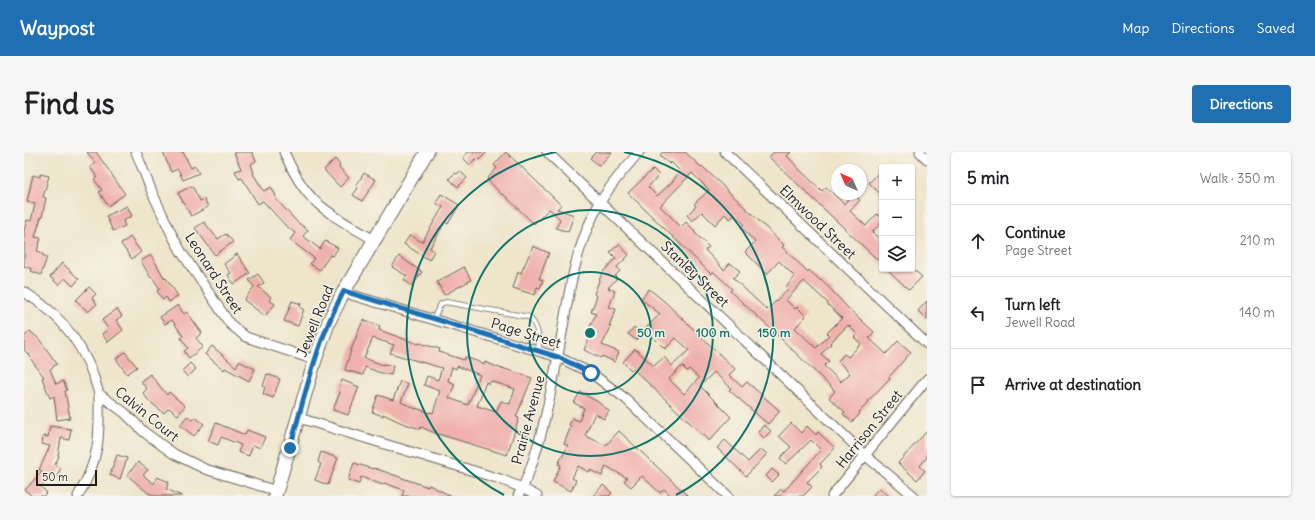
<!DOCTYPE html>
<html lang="en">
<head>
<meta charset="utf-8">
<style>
  body { margin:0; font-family:Delius,sans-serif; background:#f6f6f6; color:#202124 }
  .controls { position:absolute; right:12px; top:12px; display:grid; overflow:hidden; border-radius:4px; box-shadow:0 1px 3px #0004 }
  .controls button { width:36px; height:36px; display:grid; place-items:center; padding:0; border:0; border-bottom:1px solid #e0e0e0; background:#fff; color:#202124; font:20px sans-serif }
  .compass { position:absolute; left:807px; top:12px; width:36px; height:36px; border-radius:50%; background:#fff; box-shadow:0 1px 3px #0004; rotate:315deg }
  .scale { position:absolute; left:12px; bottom:10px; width:61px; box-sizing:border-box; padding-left:4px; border:2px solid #1c1c1c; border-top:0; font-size:11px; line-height:14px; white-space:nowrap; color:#1c1c1c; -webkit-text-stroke:3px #f7f3e8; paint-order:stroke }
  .stop { position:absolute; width:12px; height:12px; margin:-9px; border:3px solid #1f6fb2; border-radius:50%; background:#fff }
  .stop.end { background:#1f6fb2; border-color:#fff; box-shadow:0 1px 4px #0008 }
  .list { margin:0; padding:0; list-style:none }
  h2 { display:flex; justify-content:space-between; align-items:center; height:52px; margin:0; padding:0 16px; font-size:17px }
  h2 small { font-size:13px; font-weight:400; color:#757577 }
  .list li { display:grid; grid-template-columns:26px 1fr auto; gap:12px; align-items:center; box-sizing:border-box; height:72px; padding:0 16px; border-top:1px solid #e0e0e0 }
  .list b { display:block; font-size:15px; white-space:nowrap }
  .list p { margin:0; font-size:13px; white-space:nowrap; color:#757577 }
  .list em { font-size:13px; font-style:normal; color:#757577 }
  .icon { flex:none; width:22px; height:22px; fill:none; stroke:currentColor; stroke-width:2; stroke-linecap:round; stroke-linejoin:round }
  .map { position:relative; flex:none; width:903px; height:344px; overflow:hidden; border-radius:4px }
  header { display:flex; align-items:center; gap:24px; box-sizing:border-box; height:56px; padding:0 20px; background:#1f6fb2; color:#fff }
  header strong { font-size:19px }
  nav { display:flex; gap:22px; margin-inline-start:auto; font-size:14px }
  .intro { display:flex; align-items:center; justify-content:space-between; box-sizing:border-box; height:96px; padding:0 24px }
  h1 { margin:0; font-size:28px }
  .button { padding:10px 18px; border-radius:4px; background:#1f6fb2; color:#fff; font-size:14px; font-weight:700 }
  main { display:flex; gap:24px; padding:0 24px }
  aside { flex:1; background:#fff; border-radius:4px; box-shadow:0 1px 3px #0004 }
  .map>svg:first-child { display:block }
  .building { fill:#f0b0ac; fill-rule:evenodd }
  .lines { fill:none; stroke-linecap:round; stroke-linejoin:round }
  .lane-casing { stroke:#666259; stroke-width:6 }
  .street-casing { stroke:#666259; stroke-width:11 }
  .secondary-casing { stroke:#666259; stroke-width:15 }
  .lane { stroke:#fff; stroke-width:4.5 }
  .street { stroke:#fff; stroke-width:9 }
  .secondary { stroke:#fff; stroke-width:13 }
  .route { stroke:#1f6fb2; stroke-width:5 }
  .ring { fill:none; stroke:#0f766e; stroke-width:2 }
  .labels { text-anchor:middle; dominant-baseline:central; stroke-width:3; stroke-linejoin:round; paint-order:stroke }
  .street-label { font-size:14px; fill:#1c1c1c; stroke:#f7f3e8 }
  .centre { fill:#0f766e; stroke:#f7f3e8; stroke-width:2 }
  .ring-label { font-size:12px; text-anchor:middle; font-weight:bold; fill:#0f766e; stroke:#f7f3e8; stroke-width:3; stroke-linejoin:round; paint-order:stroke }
</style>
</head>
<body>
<header>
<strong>Waypost</strong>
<nav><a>Map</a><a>Directions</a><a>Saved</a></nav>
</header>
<div class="intro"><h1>Find us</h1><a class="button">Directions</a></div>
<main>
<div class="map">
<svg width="903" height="344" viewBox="0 0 903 344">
  <rect width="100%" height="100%" fill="#f7f3e8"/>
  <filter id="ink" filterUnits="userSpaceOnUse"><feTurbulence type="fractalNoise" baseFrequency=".025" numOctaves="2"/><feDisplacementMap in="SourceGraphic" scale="8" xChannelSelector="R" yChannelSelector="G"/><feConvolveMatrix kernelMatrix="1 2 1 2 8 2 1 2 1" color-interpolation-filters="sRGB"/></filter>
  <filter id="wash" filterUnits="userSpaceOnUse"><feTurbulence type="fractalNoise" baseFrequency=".012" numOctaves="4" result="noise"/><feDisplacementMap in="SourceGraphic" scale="16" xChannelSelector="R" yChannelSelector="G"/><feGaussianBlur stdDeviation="0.9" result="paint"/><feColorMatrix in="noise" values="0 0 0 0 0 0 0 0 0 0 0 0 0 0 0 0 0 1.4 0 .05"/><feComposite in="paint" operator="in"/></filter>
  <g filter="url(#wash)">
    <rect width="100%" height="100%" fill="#eee5ca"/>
    <g id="blocks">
      <g class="building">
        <path d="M63,0H72L101,42L84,54L75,40L78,38L70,27L73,25L66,15L71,11Z"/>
        <path d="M139,0H159L167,16L171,14L175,21L159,28L154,17L147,20Z"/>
        <path d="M210,0H228L232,9L227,12L230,21L229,22L240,39L247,35L252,44L250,45L273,70L284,78L279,84L296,97L301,89L314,96L309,104L306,103L296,118L286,112L290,106L266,88L271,81L261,73L239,49L234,52L218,26L215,27L211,19L217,17Z"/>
        <path d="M444,0H463L454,9L451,7L446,13L439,6Z"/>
        <path d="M482,0L537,53L533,57L550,63L544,80L532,76L536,67L525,57L510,72L479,42L478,43L463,27L473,16L470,13Z"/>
        <path d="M572,0H588L575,14L566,6Z"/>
        <path d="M639,0H661L677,15L678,14L760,93L758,95L784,120L785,118L797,129L798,128L823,155L850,180L845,186L862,202L874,189L887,200L865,225L866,226L844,249L845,250L835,260L836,262L828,270L819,262L821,260L805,246L811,239L748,178L706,139L708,137L690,120L687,122L604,41L629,17L635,23L624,35L633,44L648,30L656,19L647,10L645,12L636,3ZM668,21L685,38L670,52L672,54L663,63L668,69L678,60L691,73L701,62L706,67L711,63L720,72L717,75L731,90L721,100L743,122L755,109L771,125L762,135L764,137L743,158L709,126L716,119L706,111L700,118L681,98L685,95L670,80L671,79L662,70L657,75L636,54ZM780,129L804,151L803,152L818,166L803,181L805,183L792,196L771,176L782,164L773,155L771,157L762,148ZM824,173L833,182L830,185L837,192L824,205L820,202L814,209L826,221L817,230L800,214L805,209L797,202L807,192L806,191Z"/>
        <path d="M750,0H767L763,4L777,19L798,39L802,35L820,52L829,42L836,48L826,59L842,74L853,62L858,66V70L848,80L858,90V112L799,56L745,5Z"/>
        <path d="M311,7L316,13L315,15L325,26L316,35L300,18Z"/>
        <path d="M858,17V43L845,31Z"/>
        <path d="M436,19L443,26L434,35L425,27L431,21L433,22Z"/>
        <path d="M340,21L352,28L338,49L329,43L334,36L332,34Z"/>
        <path d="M16,22L25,24L19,45L22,46L18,65H17L11,85L17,86L13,99L19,101L18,103L23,105L17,123L7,119L8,117L0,114V78L3,68L7,69L11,52L3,50L9,23L16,25Z"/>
        <path d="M168,34L176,49L180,47L184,55L167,64L154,41Z"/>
        <path d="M417,42L435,53L424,72L421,70L406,96L410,99L405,108L380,92L386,83L398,90L419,55L412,51Z"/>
        <path d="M103,54L108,64L99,69L101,74L89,79L82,64Z"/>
        <path d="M180,70L194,87L202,82L209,90L191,103L171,76Z"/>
        <path d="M106,85L117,100L108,107L97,92Z"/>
        <path d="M595,92L605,103L593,115L596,119L591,124L593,126L584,136L591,139L585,155L592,157L585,174L587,175L578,193L595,200L591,210L578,204L577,206L560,198L567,183L563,181L572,162L567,160L573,144L570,142L578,121L592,106L586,100Z"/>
        <path d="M509,94L525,101L515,127L519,128L516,136L513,135L511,143L489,136L494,120L497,121Z"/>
        <path d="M213,102L226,121L210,132L204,123L207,121L200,112Z"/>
        <path d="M127,103L141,127L142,126L154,144L145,150L142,145L139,148L133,139L136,137L128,125L127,126L117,109Z"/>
        <path d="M375,104L398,120L388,134L380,128L383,124L368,115Z"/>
        <path d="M38,111L55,127L49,134L41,126L35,133L26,125Z"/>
        <path d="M440,115L447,128L420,143L413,130Z"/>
        <path d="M863,117H889L898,125L885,138Z"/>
        <path d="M234,122L240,131L234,135L247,145L245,148L251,152L241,164L220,148L230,135L225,128Z"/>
        <path d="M65,135L72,142L68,146L73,152L64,160L52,148Z"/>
        <path d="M625,137L641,150L711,217L705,223L718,235L723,230L756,259L744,272L705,238L707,236L690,220L676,234L707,265L685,289L623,230L609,217L607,218L599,210L611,197L630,214L640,205L648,214L665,198L652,186L641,197L621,177L636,162L617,147ZM658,214L663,219L665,217L675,226L660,242L645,227Z"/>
        <path d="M268,149L277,152L276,156L280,157L274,174L260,169Z"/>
        <path d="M903,149V168L894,159Z"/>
        <path d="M154,153L160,162L163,160L178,181L172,186L179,195L165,206L160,199L164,196L157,186L159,184L148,168L141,172L136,165Z"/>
        <path d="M93,157L98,164L92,168L99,178L84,190L78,182L84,177L78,168Z"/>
        <path d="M339,168L356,174L355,178L394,192L395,191L416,197L415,200L440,208L441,205L461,212V210L478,217V216L508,226L492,265L495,266L483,303L411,281L397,275L396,277L378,271L359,262V264L348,260L354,243L369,248L376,229L384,232L377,250L392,257V256L406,261L407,260L409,261L416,239L400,233L403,224L414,228L418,216L366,201L370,193L349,186L340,206L359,213L360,212L369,214L367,223L354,220L341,215L339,223L321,218L327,198ZM433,214L456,223L444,253L425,246L431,232L424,229L428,215L432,217ZM467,229L491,237L486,252L477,249L472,260L453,254L462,230L465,232Z"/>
        <path d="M610,175L618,182L612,188L604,182Z"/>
        <path d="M6,179L15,187L33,212L26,217L32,232L39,229L43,238L41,239L46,266L33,268L30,244L26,246L18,226L20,225L6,206L7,205L0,198V185Z"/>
        <path d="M188,194L212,215L215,209L231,217L225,229L201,216L200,218L181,202Z"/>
        <path d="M101,200L113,215L103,222L92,207Z"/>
        <path d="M166,211L172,217L164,225L158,219Z"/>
        <path d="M126,222L143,243L145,240L161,254L154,263L145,256L140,261L125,249L119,241L123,237L117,229Z"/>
        <path d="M243,222L256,227L249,246L239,242L241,235L239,234Z"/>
        <path d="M318,228L335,235L324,263L309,258L316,240L314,239Z"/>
        <path d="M556,240L574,250L585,259L580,267L571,261L561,284L582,293L595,279L664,344H647L640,337L636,341L618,324L607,335L600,329L603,326L582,314L578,324L566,318L565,320L554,314L548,326L552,328L547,339L529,330L537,313L534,312L544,294L540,292L547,274L545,273L548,266L555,269L560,256L550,251Z"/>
        <path d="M163,264L168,268L171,265L180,272L170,284L156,273Z"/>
        <path d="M192,271L221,283L223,278L241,285L236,296L229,293L225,304L214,300L217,293L197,285L194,293L184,289Z"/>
        <path d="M767,271L777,281L783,274L792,283L794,280L811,296L796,312L798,315L783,330L788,335L779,344H750L757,337L760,339L797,298L787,288L762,312L756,306L767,295L755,284Z"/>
        <path d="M740,273L747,279L740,286L734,280Z"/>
        <path d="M26,274L47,277L45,288L37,286L34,304H35L31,313L37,316L32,326L27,323L17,335L23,341L20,344H8L1,338L18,319L15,318L26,294L18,292L19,284L24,285Z"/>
        <path d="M903,279V305L896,314L901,319L893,328L874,311Z"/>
        <path d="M701,288L724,310L737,297L743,302L722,324L693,296Z"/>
        <path d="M297,300L314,306L304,333L291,328L297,312L294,310Z"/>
        <path d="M93,303L103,306L96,327L86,323Z"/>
        <path d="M114,310L124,318L119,323L130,332L133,325L145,330L142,337L158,344H132L124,341L103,323Z"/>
        <path d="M330,311L349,317L350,316L404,335L405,333L427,344H378L380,338L360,331L359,333L337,325L335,332L324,328Z"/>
        <path d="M748,317L755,323L748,330L742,324Z"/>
        <path d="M579,333L588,341L585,344H569Z"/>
        <path d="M855,336L865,344H848Z"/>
      </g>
    </g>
  </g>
  <g filter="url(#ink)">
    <use href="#blocks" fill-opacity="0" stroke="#666259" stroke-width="1"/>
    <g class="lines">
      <defs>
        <path id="lane" d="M409,167L417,152L422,150L505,165C515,175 515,187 515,200"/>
        <g id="street">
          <path d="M112,0L128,40L148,83L158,101L206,172L222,185L291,208"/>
          <path d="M260,0C267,16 276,34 289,47C303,62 332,77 350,88"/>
          <path d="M523,0L842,304L890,344"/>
          <path d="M701,0L903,192"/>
          <path d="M896,0L903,7"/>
          <path d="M320,139L328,143L534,205L567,221L602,247L704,344"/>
          <path d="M0,140C39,163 64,199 75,242L101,261L120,280L150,302L181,317L253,339"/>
          <path d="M275,266L476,327L498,336L513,344"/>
          <path d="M54,344C63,329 70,312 73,295C76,278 75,259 75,242"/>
          <path d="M494,344C505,325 511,303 517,282C526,248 532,215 538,181C545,140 551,101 569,64C580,40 598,20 615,0"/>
          <path d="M808,344L903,227"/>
        </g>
        <path id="secondary" d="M251,344L291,208L305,169L320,139L403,0"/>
      </defs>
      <use href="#lane" class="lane-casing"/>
      <use href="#street" class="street-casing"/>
      <use href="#secondary" class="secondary-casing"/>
      <use href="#lane" class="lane"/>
      <use href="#street" class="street"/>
      <use href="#secondary" class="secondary"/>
    </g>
  </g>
  <g class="lines" filter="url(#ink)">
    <path class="route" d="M266,296C281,243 293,188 320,139L534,205L567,221"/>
  </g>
  <g class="ring">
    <circle cx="566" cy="181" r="61"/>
    <circle cx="566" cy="181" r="123"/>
    <path d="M480 343A184 184 0 0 1 532 0M600 0A184 184 0 0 1 652 343"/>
  </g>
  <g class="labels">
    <g class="street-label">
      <text transform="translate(794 70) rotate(44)">Elmwood Street</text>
      <text transform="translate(190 121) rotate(57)">Leonard Street</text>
      <text transform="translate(671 122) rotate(44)">Stanley Street</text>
      <text transform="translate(291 169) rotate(-68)">Jewell Road</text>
      <text transform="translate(502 181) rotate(17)">Page Street</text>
      <text transform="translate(123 262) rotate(39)">Calvin Court</text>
      <text transform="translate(504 268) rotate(-75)">Prairie Avenue</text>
      <text transform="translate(845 277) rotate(-51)">Harrison Street</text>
    </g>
  </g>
  <circle cx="566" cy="181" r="6" class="centre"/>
  <g class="ring-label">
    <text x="627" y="185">50 m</text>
    <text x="689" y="185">100 m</text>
    <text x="750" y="185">150 m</text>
  </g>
</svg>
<div class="controls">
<button>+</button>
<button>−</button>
<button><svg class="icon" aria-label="layers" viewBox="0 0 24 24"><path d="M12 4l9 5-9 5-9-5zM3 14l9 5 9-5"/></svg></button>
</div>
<svg class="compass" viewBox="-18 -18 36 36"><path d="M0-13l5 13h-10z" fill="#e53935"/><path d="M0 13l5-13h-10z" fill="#757577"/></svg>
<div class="scale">50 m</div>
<div class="stop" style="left:567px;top:221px"></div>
<div class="stop end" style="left:266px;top:296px"></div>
</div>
<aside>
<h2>5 min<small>Walk · 350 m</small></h2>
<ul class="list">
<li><svg class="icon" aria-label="ahead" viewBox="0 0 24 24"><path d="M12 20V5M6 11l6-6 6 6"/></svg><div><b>Continue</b><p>Page Street</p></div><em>210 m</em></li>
<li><svg class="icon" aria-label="left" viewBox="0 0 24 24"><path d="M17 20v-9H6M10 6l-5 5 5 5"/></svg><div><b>Turn left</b><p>Jewell Road</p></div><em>140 m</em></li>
<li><svg class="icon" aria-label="arrive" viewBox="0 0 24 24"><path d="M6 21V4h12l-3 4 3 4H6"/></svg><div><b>Arrive at destination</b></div></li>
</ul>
</aside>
</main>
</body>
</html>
